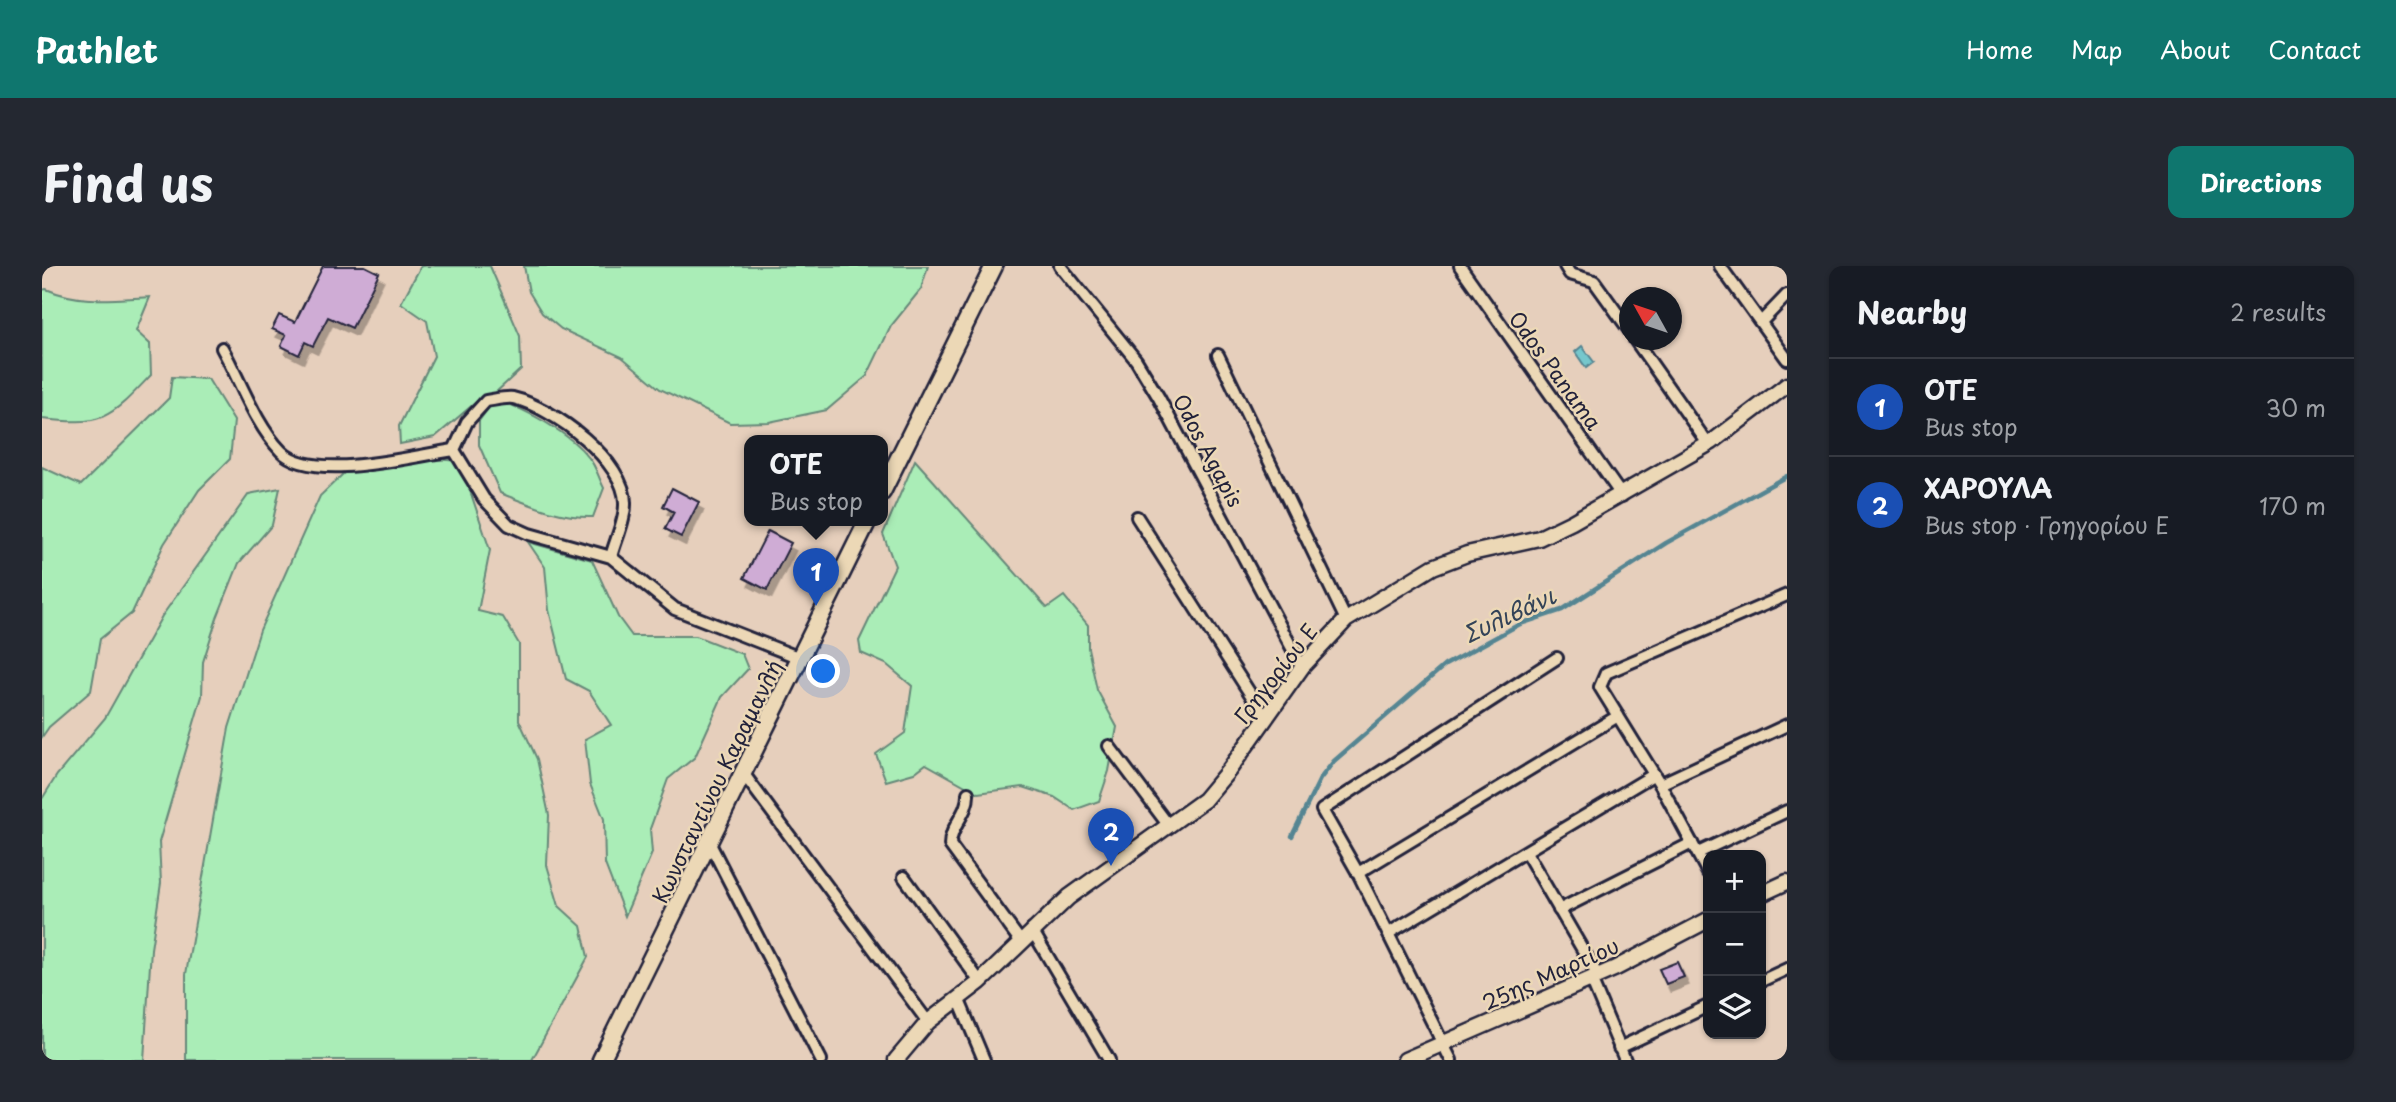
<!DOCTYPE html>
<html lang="en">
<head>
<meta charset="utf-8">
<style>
  body { margin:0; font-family:"Playpen Sans",sans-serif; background:#242831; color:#f1f3f6 }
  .controls { position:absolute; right:21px; bottom:21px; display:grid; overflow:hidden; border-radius:14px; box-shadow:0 2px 5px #0004 }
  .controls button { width:63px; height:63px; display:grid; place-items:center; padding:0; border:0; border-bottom:2px solid #363941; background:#171b24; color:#f1f3f6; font:35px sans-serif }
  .compass { position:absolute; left:1577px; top:21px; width:63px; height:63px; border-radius:50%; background:#171b24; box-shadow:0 2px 5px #0004; rotate:310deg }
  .you { position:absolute; left:782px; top:406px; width:24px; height:24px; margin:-18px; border:5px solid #fff; border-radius:50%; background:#1a73e8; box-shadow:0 0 0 10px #1a73e833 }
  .badge { display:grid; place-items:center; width:46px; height:46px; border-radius:50%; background:#0f766e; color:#fff; font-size:23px; font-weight:700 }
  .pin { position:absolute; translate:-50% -58px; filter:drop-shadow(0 2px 4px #0008) }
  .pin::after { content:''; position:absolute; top:37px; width:24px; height:21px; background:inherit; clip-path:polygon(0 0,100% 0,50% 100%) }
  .popup { position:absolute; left:702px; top:169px; width:144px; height:91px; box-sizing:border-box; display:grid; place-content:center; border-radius:14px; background:#171b24; filter:drop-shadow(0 2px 5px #0005); font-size:23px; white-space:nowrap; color:#9ea1a6 }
  .popup b { font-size:26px; color:#f1f3f6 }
  .popup::after { content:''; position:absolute; left:50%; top:100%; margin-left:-14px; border:14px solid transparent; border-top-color:#171b24 }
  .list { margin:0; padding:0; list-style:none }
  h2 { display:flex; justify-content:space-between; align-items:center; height:91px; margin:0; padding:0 28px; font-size:30px }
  h2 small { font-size:23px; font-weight:400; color:#9ea1a6 }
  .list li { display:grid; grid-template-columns:46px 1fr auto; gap:21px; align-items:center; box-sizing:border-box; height:98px; padding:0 28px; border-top:2px solid #363941 }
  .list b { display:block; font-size:26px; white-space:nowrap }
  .list p { margin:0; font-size:23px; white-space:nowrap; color:#9ea1a6 }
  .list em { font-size:23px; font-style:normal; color:#9ea1a6 }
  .icon { flex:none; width:38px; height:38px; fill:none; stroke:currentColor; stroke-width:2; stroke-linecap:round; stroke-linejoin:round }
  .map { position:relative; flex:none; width:1745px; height:794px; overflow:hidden; border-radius:14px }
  header { display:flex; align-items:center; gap:42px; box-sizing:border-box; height:98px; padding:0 35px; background:#0f766e; color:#fff }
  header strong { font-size:33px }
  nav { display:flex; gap:38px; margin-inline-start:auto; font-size:24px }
  .intro { display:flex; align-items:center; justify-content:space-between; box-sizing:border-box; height:168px; padding:0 42px }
  h1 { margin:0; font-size:49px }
  .button { padding:18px 32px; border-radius:14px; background:#0f766e; color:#fff; font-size:24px; font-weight:700 }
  main { display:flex; gap:42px; padding:0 42px }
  aside { flex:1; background:#171b24; border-radius:14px; box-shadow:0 2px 5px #0004 }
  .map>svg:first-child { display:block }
  .green { fill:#aaedb7; stroke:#668879; stroke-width:2 }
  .water { fill:#76c7cc; stroke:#548592; stroke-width:2 }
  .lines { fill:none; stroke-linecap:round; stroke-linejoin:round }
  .stream { stroke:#548592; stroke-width:4.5 }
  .building { fill:#cfacd5; stroke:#22223b; stroke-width:2; filter:url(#shadow) }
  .minor-casing { stroke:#22223b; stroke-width:16 }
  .tertiary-casing { stroke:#22223b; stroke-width:19 }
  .secondary-casing { stroke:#22223b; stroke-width:21 }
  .minor { stroke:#ecd8b6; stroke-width:10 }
  .tertiary { stroke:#ecd8b6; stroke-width:14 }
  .secondary { stroke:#ecd8b6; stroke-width:16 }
  .labels { text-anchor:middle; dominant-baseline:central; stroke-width:5; stroke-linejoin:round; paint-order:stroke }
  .street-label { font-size:21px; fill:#22223b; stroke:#ecd8b6 }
  .water-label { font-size:23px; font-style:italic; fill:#334358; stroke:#ecd8b6 }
</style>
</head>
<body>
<header>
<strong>Pathlet</strong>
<nav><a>Home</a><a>Map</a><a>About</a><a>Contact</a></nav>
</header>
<div class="intro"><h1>Find us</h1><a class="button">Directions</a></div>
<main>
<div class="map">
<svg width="1745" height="794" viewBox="0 0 1745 794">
  <defs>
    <filter id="shadow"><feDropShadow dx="4.5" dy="8" stdDeviation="0" flood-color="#0004"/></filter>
  </defs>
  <rect width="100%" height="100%" fill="#e6cfbc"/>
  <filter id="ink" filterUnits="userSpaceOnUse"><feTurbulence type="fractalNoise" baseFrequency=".0143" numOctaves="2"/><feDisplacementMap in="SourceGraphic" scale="14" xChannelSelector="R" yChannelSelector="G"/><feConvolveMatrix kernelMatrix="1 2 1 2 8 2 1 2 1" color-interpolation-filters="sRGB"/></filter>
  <g filter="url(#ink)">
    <g class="green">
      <path d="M379,0H448L478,70L479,103L453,127L440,131L393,171L358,178L357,160L392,90L385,55L359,37Z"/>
      <path d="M482,0H886L879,23L849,60L825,110L785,144L727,156L688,157L618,123L580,91L519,63L500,47L487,26Z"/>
      <path d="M4,23C39,38 71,33 108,31L94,65L108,78L109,109C67,153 62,160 0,153V24Z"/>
      <path d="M130,111L166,113L192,155L188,193L157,224L122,278L90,347L58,373L49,425L7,461L0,471V201L39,219L127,132Z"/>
      <path d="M453,133C483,143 527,166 547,192C554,200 557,213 562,222L551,251C517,252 489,239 458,227L437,179V155Z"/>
      <path d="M393,193L418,195L448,284L436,345L461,351L477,378V454L495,493L507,549L505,599L517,640L539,660L546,691L490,794H144V708L187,462L218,364L278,230L302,207Z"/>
      <path d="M873,194L1005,342L1022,330L1046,359V382L1055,424L1075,461L1067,505L1057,535L1032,544L1012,531L981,521L936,527L884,498L872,507L844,515L834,488L863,467L870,420L844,398L819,387L817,375L853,300L841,268Z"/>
      <path d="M238,222L230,259L197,297L175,352L161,396L160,430L117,576L119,617L109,683L102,794H0V533L15,509L63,452L120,350L207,228Z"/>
      <path d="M486,276L550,294L576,351L590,370H654L700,388L706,403L680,431L653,491L626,513L608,563L610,587L583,650L563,598L562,553L548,518L543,473L569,459L547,425L524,413L507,344L503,301Z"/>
    </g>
    <path class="water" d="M1540,80L1552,96L1544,102L1533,86Z"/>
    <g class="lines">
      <path class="stream" d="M1250,570L1278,513L1292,495L1403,399L1478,358L1520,344L1624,277L1745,210"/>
    </g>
    <g class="building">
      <path d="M281,0H323L337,7L310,62L286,51L271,80L263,76L257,89L239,80L244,69L230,63L237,49L253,56Z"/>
      <path d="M630,222L657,236L639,271L623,263L632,246L621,240Z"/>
      <path d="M726,265L749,277L725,324L702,312Z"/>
      <path d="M1635,696L1642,711L1624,718L1617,703Z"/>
    </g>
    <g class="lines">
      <defs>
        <g id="minor">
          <path d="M1018,0L1094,94L1117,132L1260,401"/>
          <path d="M1418,0L1580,230"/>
          <path d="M1523,0L1528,8L1552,15L1588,65"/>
          <path d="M1678,0L1745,93"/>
          <path d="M1719,56L1745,29"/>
          <path d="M1593,74L1666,178"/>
          <path d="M180,82C198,114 213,158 239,185C270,217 370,190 412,184"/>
          <path d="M1176,89L1304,354"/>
          <path d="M1095,251L1223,451"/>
          <path d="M569,291C573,275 583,255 583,239C585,195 510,141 471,132C463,131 452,134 444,135L425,156L412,184L442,233L467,259L487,268L569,291L633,343L758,392"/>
          <path d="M1067,480L1127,560"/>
          <path d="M701,507L886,756"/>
          <path d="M1618,518L1745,459"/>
          <path d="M926,527C927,547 908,560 908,579L979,676"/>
          <path d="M667,576L779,794"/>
          <path d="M1484,586L1556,710"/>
          <path d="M1656,587L1745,545"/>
          <path d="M1316,607L1576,450"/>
          <path d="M1666,607L1618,518L1558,421L1564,407L1745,329"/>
          <path d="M862,611L938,716"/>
          <path d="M1517,644L1650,577"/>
          <path d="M990,664L1067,794"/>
          <path d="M1347,667L1611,509"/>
          <path d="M1549,713L1583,794"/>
          <path d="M1719,715L1745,703"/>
          <path d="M916,732L942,794"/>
          <path d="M1577,782L1666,740"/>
          <path d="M1409,794L1316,607L1280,544L1515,392"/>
        </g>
        <g id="tertiary">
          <path d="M1719,628L1745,616"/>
          <path d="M854,794L886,756L938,716L1027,631L1162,534L1187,504L1260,401L1304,354L1391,301L1425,288L1497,272L1530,256L1670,176L1745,119"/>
          <path d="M1363,794L1574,702L1666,654"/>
        </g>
        <g id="secondary">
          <path d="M840,226L952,0"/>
          <path d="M559,794L826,254"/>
        </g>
      </defs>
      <use href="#minor" class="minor-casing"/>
      <use href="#tertiary" class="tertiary-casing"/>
      <use href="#secondary" class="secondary-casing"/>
      <use href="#minor" class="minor"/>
      <use href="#tertiary" class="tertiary"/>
      <use href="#secondary" class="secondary"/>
    </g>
  </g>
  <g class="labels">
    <g class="street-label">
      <text transform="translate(1514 104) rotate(54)">Odos Panama</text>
      <text transform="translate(1167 184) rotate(62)">Odos Agapis</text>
      <text transform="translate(1233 407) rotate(-52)">Γρηγορίου Ε</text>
      <text transform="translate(674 515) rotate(-64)">Κωνσταντίνου Καραμανλή</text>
      <text transform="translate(1508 707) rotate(-24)">25ης Μαρτίου</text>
    </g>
    <g class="water-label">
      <text transform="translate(1467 348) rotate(-25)">Συλιβάνι</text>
    </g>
  </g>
</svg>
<div class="controls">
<button>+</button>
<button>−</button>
<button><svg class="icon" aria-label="layers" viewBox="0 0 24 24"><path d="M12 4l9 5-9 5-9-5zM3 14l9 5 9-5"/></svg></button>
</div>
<svg class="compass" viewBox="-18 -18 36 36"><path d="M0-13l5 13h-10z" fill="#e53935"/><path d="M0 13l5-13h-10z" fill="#9ea1a6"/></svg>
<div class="you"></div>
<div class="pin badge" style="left:774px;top:340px;background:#1a4fb4">1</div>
<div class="popup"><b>ΟΤΕ</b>Bus stop</div>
<div class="pin badge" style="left:1069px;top:600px;background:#1a4fb4">2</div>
</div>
<aside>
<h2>Nearby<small>2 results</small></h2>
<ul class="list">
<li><span class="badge" style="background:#1a4fb4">1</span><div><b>ΟΤΕ</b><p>Bus stop</p></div><em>30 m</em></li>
<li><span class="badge" style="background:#1a4fb4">2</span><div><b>ΧΑΡΟΥΛΑ</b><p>Bus stop · Γρηγορίου Ε</p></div><em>170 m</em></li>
</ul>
</aside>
</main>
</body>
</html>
